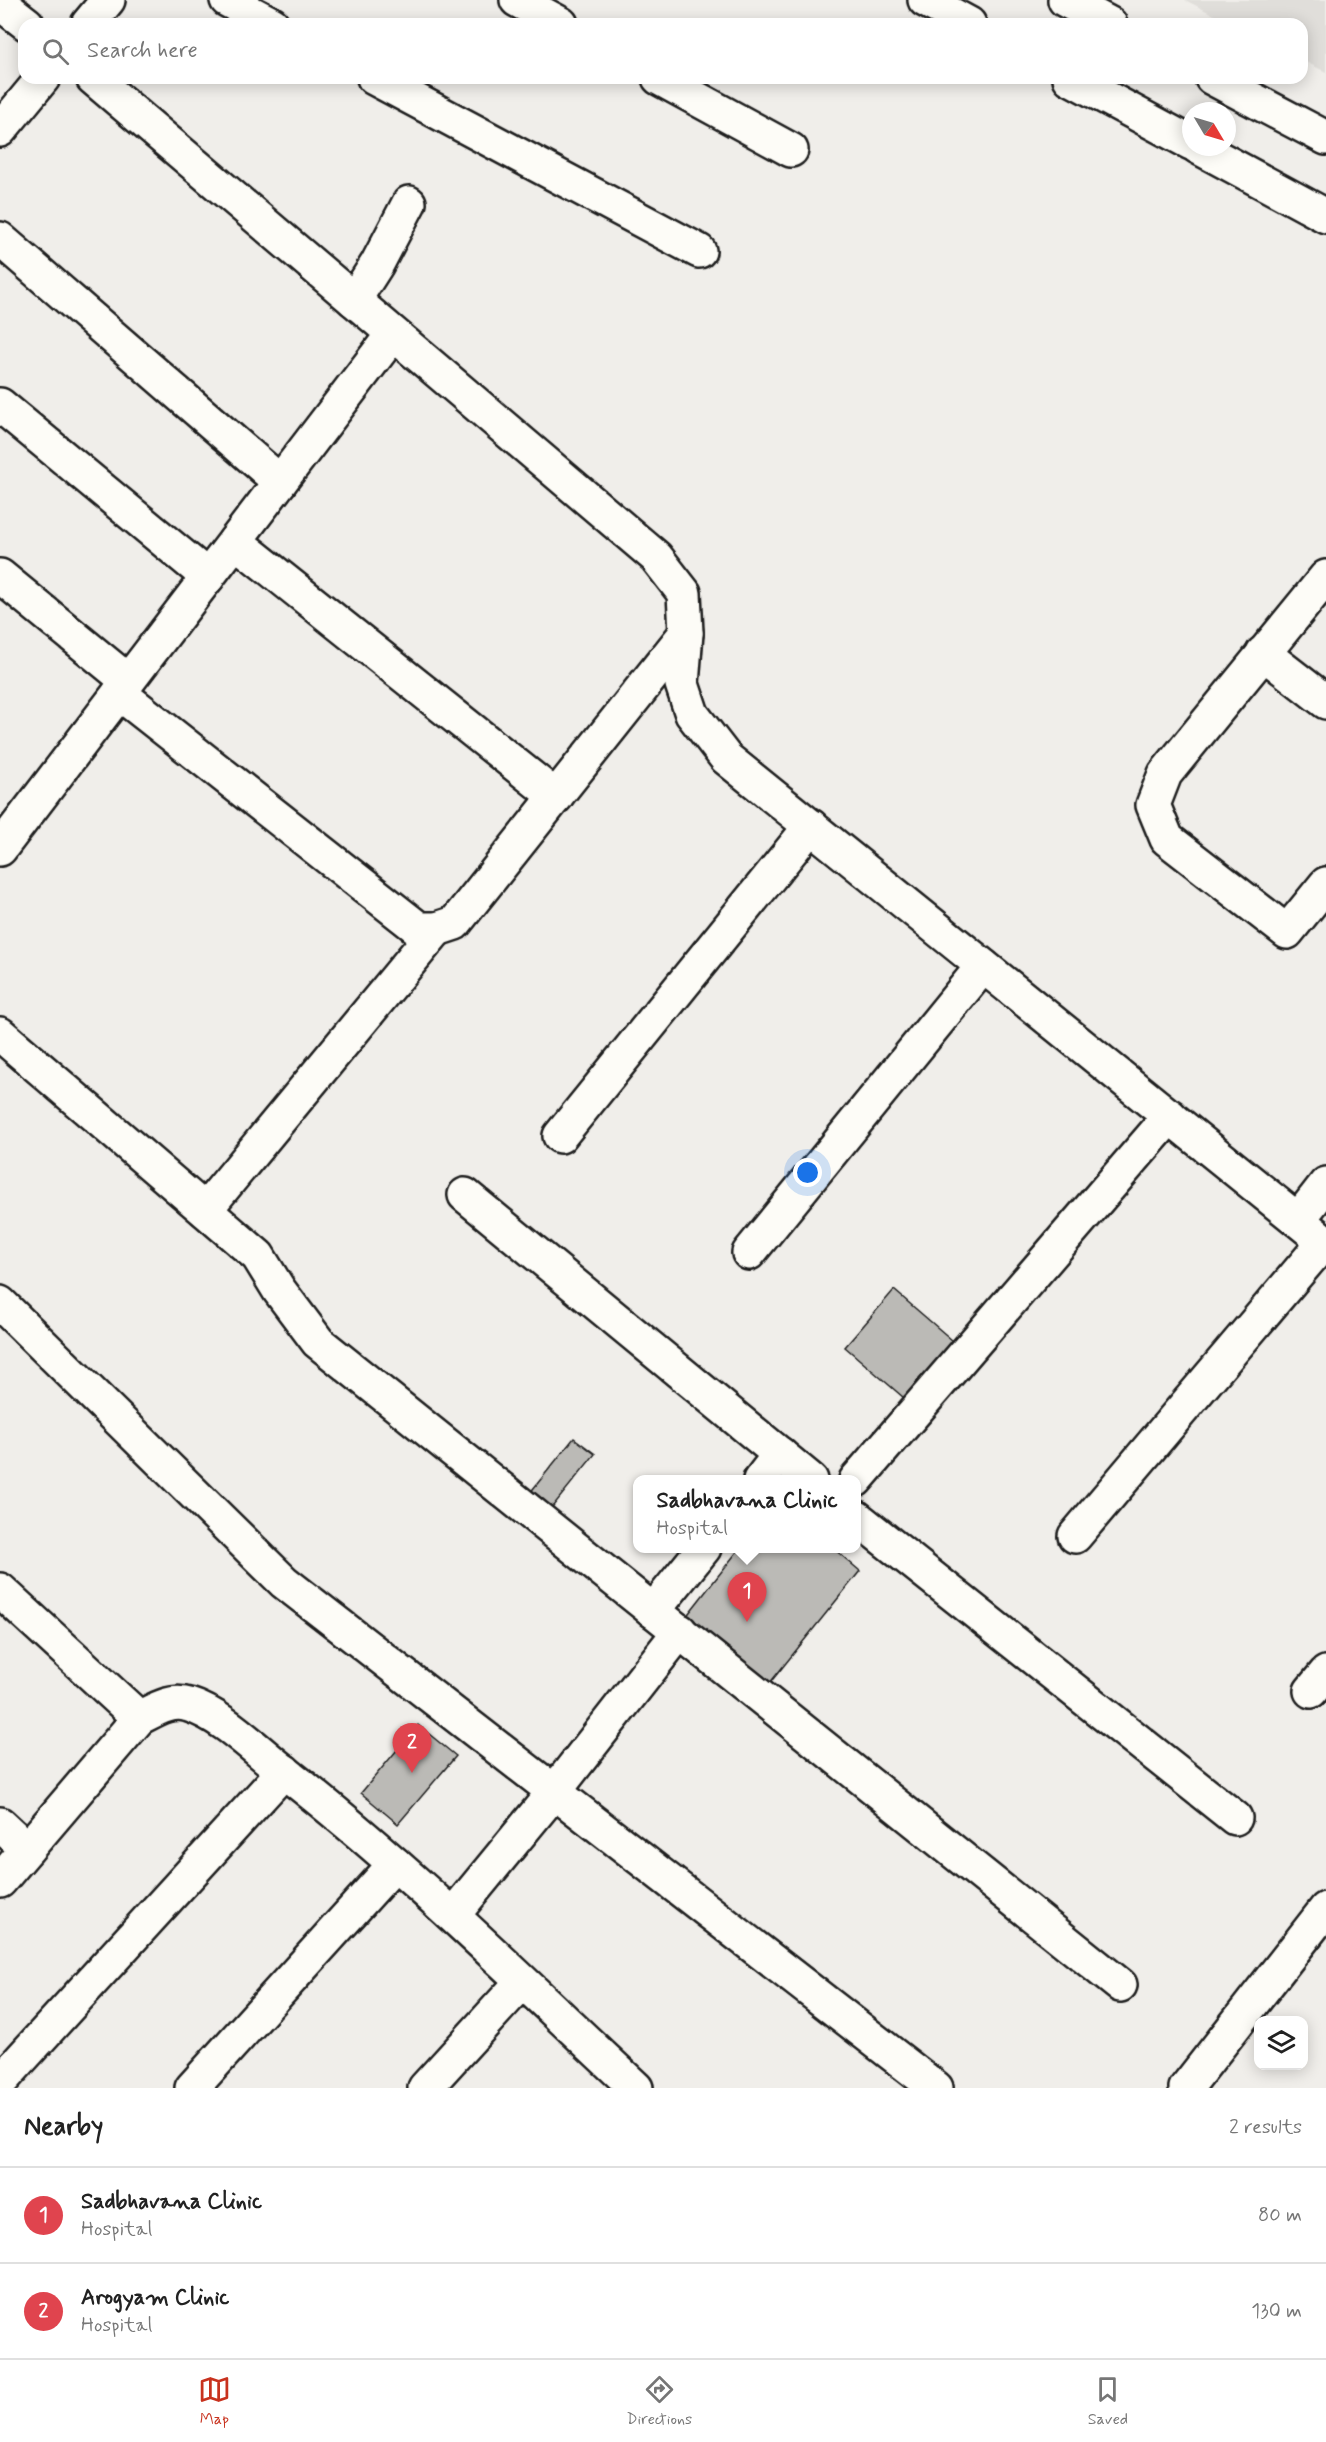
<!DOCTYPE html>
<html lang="en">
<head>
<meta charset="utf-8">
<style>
  body { margin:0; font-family:Mynerve,sans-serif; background:#f6f6f6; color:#222 }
  .controls { position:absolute; right:18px; bottom:18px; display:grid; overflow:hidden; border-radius:12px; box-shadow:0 3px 15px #0003 }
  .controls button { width:54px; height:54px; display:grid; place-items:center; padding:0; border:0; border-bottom:2px solid #e0e0e0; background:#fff; color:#222; font:30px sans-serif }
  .compass { position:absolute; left:1182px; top:102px; width:54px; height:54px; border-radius:50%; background:#fff; box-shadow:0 3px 15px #0003; rotate:128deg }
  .you { position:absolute; left:808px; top:1173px; width:21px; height:21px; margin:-15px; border:4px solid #fff; border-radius:50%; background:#1a73e8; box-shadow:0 0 0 9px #1a73e833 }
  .badge { display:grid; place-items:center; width:39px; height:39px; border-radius:50%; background:#c8321e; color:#fff; font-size:20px; font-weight:700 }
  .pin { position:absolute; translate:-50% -50px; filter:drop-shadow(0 2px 3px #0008) }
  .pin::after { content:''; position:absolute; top:32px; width:21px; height:18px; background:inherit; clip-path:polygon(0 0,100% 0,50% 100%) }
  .popup { position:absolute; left:633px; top:1475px; width:228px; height:78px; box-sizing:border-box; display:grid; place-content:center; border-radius:12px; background:#fff; filter:drop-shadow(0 2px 4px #0005); font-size:20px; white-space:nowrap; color:#767676 }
  .popup b { font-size:22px; color:#222 }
  .popup::after { content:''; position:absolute; left:50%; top:100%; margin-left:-12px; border:12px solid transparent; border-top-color:#fff }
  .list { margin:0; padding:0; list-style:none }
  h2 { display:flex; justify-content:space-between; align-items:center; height:78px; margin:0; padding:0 24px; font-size:26px }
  h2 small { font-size:20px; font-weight:400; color:#767676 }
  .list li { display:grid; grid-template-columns:39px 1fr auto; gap:18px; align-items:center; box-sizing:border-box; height:96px; padding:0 24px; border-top:2px solid #e0e0e0 }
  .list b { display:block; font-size:22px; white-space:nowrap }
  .list p { margin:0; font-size:20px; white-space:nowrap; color:#767676 }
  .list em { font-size:20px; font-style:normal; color:#767676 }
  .icon { flex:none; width:33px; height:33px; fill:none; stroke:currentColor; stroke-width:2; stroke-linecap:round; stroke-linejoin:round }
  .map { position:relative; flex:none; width:1326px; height:2088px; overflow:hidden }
  .search { position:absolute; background:#fff; box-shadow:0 3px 15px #0003; left:18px; right:18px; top:18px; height:66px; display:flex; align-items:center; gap:15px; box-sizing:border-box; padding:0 21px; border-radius:18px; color:#767676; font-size:22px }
  .sheet { height:270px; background:#fff }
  nav { display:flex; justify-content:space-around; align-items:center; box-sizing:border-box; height:84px; border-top:2px solid #e0e0e0; background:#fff; font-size:16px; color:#767676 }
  nav a { display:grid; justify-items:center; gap:3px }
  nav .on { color:#c8321e }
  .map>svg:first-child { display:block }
  .built { fill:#e0deda }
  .building { fill:#bbbab6; stroke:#1c1c1c; stroke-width:1.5 }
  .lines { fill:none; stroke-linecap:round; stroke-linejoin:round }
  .street-casing { stroke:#1c1c1c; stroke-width:38 }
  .secondary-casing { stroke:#1c1c1c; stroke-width:38 }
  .street { stroke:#fdfcf7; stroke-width:33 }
  .secondary { stroke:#fdfcf7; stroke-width:33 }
</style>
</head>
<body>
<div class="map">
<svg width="1326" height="2088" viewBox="0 0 1326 2088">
  <rect width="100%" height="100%" fill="#f0eeea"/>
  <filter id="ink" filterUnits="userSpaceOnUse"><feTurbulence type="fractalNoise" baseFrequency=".0167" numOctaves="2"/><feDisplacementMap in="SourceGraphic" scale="12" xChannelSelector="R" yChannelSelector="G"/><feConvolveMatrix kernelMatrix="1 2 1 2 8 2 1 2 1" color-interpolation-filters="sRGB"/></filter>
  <g filter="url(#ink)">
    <path class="built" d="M1185,0H1326V72L1302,60V24H1232Z"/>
    <g class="building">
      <path d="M894,1290L960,1347L911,1404L845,1347Z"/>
      <path d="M574,1438L595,1454L545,1516L525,1499Z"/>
      <path d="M740,1548H833L860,1571L761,1694L678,1627Z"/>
      <path d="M418,1725L456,1756L398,1824L361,1793Z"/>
    </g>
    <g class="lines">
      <defs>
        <g id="street">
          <path d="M227,0L272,24"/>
          <path d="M517,0L561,24"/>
          <path d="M0,3L27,24"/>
          <path d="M88,24L108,0"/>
          <path d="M93,78L656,557L684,593L686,633L682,684L692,714L726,758L1326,1243"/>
          <path d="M374,78L699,251"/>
          <path d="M659,78L791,150"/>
          <path d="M0,130L43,78"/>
          <path d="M0,239L280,482"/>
          <path d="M354,300L377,264L409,203"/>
          <path d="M0,405L208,577"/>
          <path d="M235,541L556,797"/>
          <path d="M0,576L128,681"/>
          <path d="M1326,577L1165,774L1153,805L1167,839L1287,932L1326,884"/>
          <path d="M1263,653L1326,702"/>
          <path d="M119,693L419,929H437L455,923L686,633"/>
          <path d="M0,849L393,334"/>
          <path d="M0,1034L258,1256L279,1290L318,1342L1120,1985"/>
          <path d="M560,1136L811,826"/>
          <path d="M465,1195L811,1480"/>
          <path d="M205,1210L437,929"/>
          <path d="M1298,1220L1326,1184"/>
          <path d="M749,1253L983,966"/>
          <path d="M0,1303L284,1582L936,2088"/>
          <path d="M760,1480L780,1454"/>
          <path d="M856,1480L1170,1116"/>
          <path d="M856,1517L1235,1818"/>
          <path d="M1075,1536L1324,1242"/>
          <path d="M0,1590L139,1718"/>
          <path d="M653,1611L704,1548"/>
          <path d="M1311,1691L1326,1673"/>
          <path d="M0,1824L27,1849"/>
          <path d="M0,1881L139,1718C155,1710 171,1699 189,1705C222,1715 255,1749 282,1770C407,1867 520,1980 636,2088"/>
          <path d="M453,1915L554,1792L680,1631"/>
          <path d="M0,2082L284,1771"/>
          <path d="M192,2088L395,1864"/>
          <path d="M425,2088L522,1982"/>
          <path d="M1186,2088L1326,1909"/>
        </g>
        <g id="secondary">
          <path d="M925,0L969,24"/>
          <path d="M1065,0L1110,24"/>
          <path d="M1070,78L1191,143"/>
          <path d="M1212,78L1326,138"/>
          <path d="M1198,147L1326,216"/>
        </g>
      </defs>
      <use href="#street" class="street-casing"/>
      <use href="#secondary" class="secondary-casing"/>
      <use href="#street" class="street"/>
      <use href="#secondary" class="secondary"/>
    </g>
  </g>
</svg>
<div class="controls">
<button><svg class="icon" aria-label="layers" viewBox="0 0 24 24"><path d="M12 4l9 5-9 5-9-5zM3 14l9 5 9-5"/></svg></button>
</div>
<svg class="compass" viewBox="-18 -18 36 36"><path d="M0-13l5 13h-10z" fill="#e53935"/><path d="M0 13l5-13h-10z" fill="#767676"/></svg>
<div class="you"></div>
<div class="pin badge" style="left:747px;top:1622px;background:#e0444e">1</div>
<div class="popup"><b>Sadbhavana Clinic</b>Hospital</div>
<div class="pin badge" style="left:412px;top:1773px;background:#e0444e">2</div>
<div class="search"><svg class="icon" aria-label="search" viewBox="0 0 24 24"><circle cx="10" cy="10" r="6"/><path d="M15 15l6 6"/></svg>Search here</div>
</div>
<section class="sheet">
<h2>Nearby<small>2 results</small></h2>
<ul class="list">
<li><span class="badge" style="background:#e0444e">1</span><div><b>Sadbhavana Clinic</b><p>Hospital</p></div><em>80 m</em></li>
<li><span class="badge" style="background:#e0444e">2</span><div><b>Arogyam Clinic</b><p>Hospital</p></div><em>130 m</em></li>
</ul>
</section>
<nav>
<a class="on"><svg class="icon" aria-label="map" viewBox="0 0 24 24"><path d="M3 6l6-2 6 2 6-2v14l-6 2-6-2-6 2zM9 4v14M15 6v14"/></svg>Map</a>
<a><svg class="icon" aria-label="directions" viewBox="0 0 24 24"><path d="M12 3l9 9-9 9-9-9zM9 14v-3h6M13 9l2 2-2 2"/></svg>Directions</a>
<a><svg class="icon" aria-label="saved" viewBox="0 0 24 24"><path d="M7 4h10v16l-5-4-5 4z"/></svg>Saved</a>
</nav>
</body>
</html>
